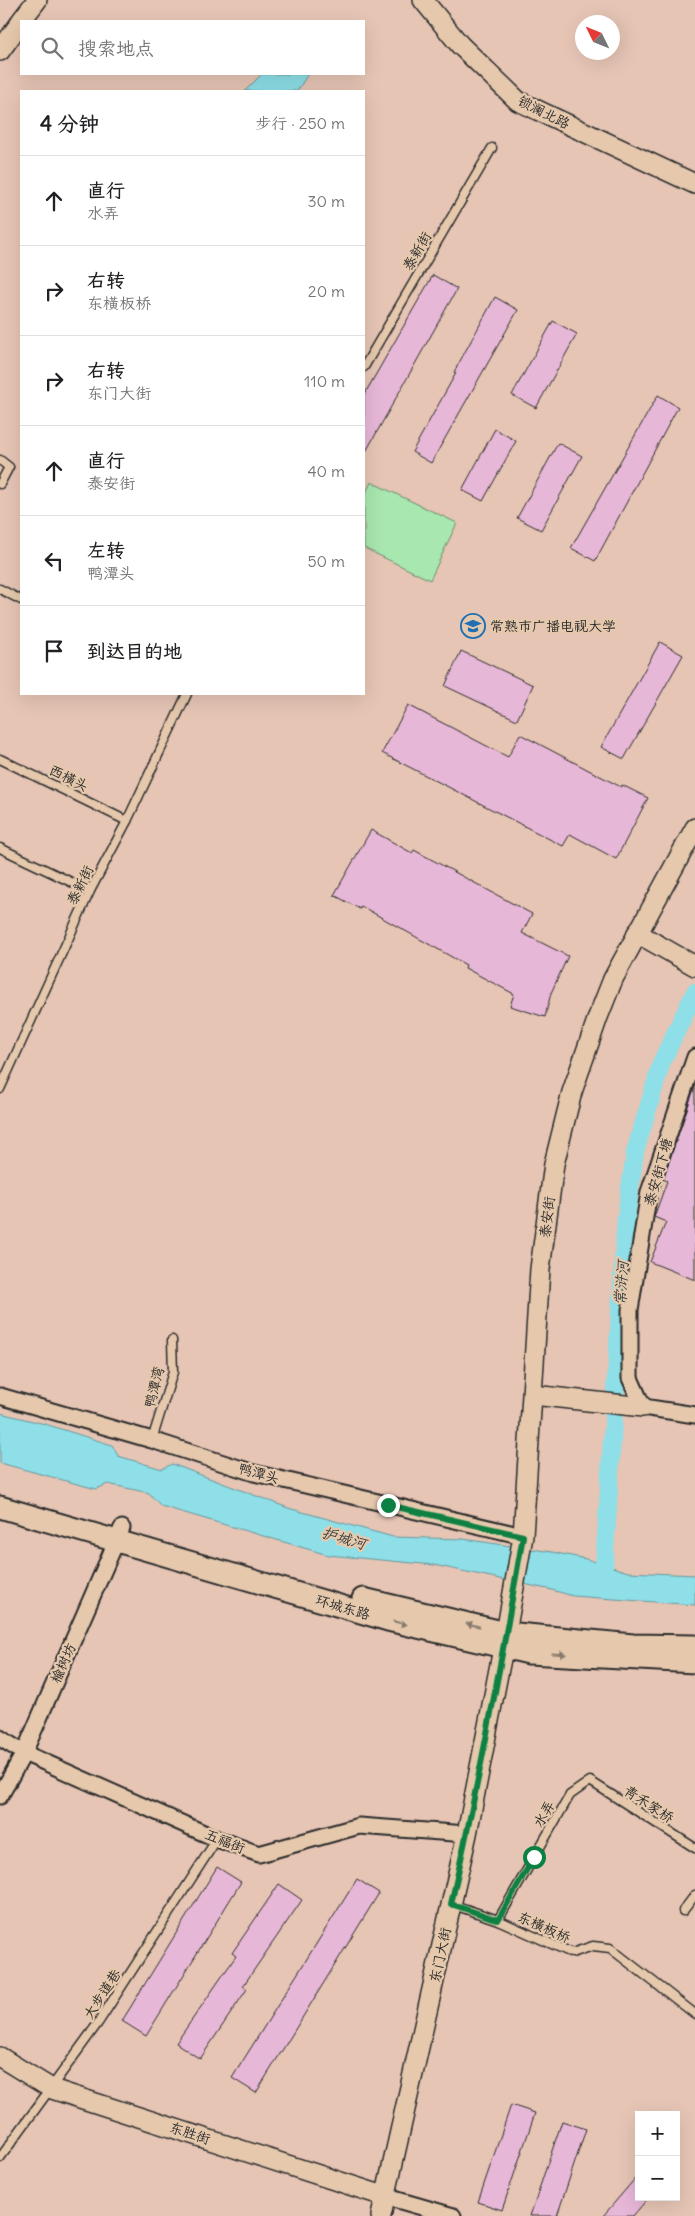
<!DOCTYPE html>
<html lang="zh">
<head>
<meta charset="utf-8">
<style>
  body { margin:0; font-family:Delius,"LXGW WenKai TC",sans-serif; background:#f6f6f6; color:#202124 }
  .controls { position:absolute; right:15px; bottom:15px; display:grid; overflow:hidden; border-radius:0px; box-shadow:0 5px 20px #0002 }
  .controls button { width:45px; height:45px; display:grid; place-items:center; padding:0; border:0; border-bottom:1px solid #e0e0e0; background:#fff; color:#202124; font:25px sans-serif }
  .compass { position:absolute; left:575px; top:15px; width:45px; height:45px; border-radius:50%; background:#fff; box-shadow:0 5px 20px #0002; rotate:313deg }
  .stop { position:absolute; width:15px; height:15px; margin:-11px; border:4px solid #0b8043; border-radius:50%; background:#fff }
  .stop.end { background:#0b8043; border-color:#fff; box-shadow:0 1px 5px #0008 }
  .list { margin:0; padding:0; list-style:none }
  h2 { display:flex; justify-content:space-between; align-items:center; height:65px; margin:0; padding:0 20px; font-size:21px }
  h2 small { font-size:16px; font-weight:400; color:#757577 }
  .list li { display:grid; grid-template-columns:32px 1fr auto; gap:15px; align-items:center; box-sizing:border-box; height:90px; padding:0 20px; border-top:1px solid #e0e0e0 }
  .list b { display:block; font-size:19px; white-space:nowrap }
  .list p { margin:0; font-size:16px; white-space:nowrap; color:#757577 }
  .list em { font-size:16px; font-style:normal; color:#757577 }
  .icon { flex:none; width:28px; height:28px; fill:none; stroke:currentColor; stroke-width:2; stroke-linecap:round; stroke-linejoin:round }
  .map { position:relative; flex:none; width:695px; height:2216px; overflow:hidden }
  .search { position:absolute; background:#fff; box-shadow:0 5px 20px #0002; left:20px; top:20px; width:345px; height:55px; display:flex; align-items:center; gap:12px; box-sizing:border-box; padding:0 18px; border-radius:0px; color:#757577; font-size:19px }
  .panel { position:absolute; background:#fff; box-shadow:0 5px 20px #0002; left:20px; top:90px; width:345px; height:605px; border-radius:0px }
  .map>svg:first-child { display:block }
  .green { fill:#a8e7af; stroke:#6a896d }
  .water { fill:#8edfe8; stroke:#66979c }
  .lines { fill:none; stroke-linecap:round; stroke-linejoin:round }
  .canal { stroke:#8edfe8; stroke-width:18 }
  .building { fill:#e7b7d7; stroke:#2b2b2b }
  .service-casing { stroke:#2b2b2b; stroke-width:11 }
  .minor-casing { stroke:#2b2b2b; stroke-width:19 }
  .tertiary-casing { stroke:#2b2b2b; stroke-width:22 }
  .secondary-casing { stroke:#2b2b2b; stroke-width:25 }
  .service { stroke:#e6c9ad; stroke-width:8 }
  .minor { stroke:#e6c9ad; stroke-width:15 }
  .tertiary { stroke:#e6c9ad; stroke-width:19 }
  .secondary { stroke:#e6c9ad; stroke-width:21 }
  .oneway { fill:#887a6c }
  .route { stroke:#0b8043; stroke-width:6 }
  .labels { text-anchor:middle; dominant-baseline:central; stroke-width:4.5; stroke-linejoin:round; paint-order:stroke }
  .street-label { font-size:14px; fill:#2b2b2b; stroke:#e6c9ad }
  .poi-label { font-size:14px; fill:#2b2b2b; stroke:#e6c9ad; text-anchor:start }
  .water-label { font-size:15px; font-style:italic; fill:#353d3e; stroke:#e6c9ad }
</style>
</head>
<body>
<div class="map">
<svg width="695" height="2216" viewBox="0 0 695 2216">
  <rect width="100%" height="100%" fill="#e6c5b5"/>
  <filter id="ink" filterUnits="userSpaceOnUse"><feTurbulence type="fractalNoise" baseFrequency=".02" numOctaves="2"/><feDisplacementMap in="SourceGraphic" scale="10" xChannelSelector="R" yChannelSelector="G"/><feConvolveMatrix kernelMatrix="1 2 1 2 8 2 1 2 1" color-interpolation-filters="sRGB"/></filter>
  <g filter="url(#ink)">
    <path class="green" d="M371,482L457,523L430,580L364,548V497Z"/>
    <g class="water">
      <path d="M262,74H308L297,91H245Z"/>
      <path d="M0,1413L45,1424L112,1445L118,1456L162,1469L172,1464L288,1508L393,1537L463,1539L552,1552L586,1559L628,1572L695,1575V1605L573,1596L552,1590L434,1565L328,1555L161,1506L149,1493L108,1484L96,1489L0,1463Z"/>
    </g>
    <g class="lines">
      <path class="canal" d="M603,1584L626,1217L635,1152L662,1061L695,992"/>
    </g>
    <g class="building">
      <path d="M433,275L457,289L364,455V395Z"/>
      <path d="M495,297L518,310L431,463L412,452L456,373L454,372Z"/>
      <path d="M553,321L577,334L536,408L512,395Z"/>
      <path d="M658,395L678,407L595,561L571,548Z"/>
      <path d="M495,429L516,441L483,501L462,490Z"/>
      <path d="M558,443L582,456L541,530L517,518Z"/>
      <path d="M660,642L683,655L624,759L601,747Z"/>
      <path d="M461,651L533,685L517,720L445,686Z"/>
      <path d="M408,705L508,757L520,734L621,787L622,785L648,798L616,859L570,834L563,846L382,753Z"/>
      <path d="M371,830L412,853L414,850L532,914L522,933L568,956L551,993L545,1017L510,1006L514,994L465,968L466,965L361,906L360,909L334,895Z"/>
      <path d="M695,1086V1280L650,1262L666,1222L654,1217L667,1181L663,1179Z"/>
      <path d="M217,1867L241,1882L146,2036L122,2021Z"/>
      <path d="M357,1879L379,1893L256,2093L232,2078Z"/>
      <path d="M279,1884L302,1900L243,1986L247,1989L200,2059L176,2043L236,1956L232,1953Z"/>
      <path d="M511,2105L535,2113L502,2210L478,2202Z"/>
      <path d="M562,2121L586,2129L557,2216H530Z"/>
      <path d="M639,2174V2197H649L633,2216H603Z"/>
    </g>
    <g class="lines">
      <defs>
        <g id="service">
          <path d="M364,367L492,148"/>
          <path d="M0,460L9,467L0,484"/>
          <path d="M0,589L21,600"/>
          <path d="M0,759L127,821"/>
          <path d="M0,848L90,891"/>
          <path d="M0,1089L90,891L127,821L187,694"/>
          <path d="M152,1440L173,1372L172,1340"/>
          <path d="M451,1904L498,1920L572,1953L593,1946L610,1948L695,2014"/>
          <path d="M683,1911L695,1895"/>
          <path d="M498,1920L570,1795L590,1781L695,1848"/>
          <path d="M0,2158L98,2023L217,1839"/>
        </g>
        <g id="minor">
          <path d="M695,1057L649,1192L630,1310V1378L643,1407L695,1415"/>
          <path d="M0,1396L152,1440L254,1473L523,1536"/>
          <path d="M0,1738L24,1753L217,1839L259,1854L359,1826L467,1834"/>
          <path d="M0,1796L24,1753L122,1528"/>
          <path d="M387,2197L453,2216"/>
        </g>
        <g id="tertiary">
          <path d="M423,0L460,45L518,101L695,184"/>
          <path d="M21,21L37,0"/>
          <path d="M0,51L21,22"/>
          <path d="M637,933L695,966"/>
          <path d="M533,1395L643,1407"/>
          <path d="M0,2057L52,2089L387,2197"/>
          <path d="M381,2216L467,1834L506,1633L523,1536L540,1269L554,1164L572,1092L598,1017L613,979L695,828"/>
        </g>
        <g id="secondary">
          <path d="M0,1507L388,1620L529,1653L695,1662"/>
          <path d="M363,1599L506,1633L633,1645L695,1646"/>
        </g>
      </defs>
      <use href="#service" class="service-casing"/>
      <use href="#minor" class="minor-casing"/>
      <use href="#tertiary" class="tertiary-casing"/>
      <use href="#secondary" class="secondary-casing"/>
      <use href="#service" class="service"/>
      <use href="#minor" class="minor"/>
      <use href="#tertiary" class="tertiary"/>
      <use href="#secondary" class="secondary"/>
    </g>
    <defs><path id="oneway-solid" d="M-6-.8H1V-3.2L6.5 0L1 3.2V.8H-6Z" transform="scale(1.25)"/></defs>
    <g class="oneway">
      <use href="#oneway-solid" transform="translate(400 1623) rotate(14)"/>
      <use href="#oneway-solid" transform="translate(473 1625) rotate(-166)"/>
      <use href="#oneway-solid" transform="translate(559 1654) rotate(3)"/>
    </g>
  </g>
  <g class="lines" filter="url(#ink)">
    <path class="route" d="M388,1505L523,1536C502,1659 479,1782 451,1904L498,1920L534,1857"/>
  </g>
  <defs>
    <symbol id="university-ring" viewBox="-11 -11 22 22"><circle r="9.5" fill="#e6c9ad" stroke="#1f6fb2" stroke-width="1.5"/><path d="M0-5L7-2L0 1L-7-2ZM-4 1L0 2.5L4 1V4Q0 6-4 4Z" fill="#1f6fb2"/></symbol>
  </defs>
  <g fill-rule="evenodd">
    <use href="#university-ring" x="459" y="612" width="28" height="28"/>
  </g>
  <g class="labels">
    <g class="street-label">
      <text transform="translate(544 112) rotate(27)">锁澜北路</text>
      <text transform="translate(417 251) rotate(-60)">泰新街</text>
      <text transform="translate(69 778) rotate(26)">西横头</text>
      <text transform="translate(80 885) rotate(-64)">泰新街</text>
      <text transform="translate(658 1172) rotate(-74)">泰安街下塘</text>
      <text transform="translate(547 1217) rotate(-83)">泰安街</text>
      <text transform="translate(154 1387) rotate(-76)">鸭潭湾</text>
      <text transform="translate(259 1473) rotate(15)">鸭潭头</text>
      <text transform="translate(343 1607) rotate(16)">环城东路</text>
      <text transform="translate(63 1663) rotate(-66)">榆树坊</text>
      <text transform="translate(649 1804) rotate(33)">青禾家桥</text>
      <text transform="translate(544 1814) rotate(-60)">水弄</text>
      <text transform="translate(225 1841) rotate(22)">五福街</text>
      <text transform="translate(544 1927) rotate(24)">东横板桥</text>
      <text transform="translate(440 1955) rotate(-78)">东门大街</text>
      <text transform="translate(102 1994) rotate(-57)">大步道巷</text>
      <text transform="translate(190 2133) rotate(18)">东胜街</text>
    </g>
    <g class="poi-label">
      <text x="490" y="626">常熟市广播电视大学</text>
    </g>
    <g class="water-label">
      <text transform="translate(621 1283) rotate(-86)">常浒河</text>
      <text transform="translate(344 1538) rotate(16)">护城河</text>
    </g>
  </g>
</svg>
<div class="controls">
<button>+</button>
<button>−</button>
</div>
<svg class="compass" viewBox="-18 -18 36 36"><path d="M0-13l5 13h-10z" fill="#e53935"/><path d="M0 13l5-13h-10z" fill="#757577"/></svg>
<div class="stop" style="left:534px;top:1857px"></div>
<div class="stop end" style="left:388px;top:1505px"></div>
<div class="search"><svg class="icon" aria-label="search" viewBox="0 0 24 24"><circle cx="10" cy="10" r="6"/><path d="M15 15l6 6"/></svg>搜索地点</div>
<section class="panel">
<h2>4 分钟<small>步行 · 250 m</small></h2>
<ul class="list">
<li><svg class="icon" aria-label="ahead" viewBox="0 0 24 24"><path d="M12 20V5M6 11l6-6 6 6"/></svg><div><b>直行</b><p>水弄</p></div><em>30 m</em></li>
<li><svg class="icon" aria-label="right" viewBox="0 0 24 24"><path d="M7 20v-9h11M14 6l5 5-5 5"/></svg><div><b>右转</b><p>东横板桥</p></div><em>20 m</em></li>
<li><svg class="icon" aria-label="right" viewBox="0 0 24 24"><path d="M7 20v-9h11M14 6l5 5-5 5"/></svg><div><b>右转</b><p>东门大街</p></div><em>110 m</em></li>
<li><svg class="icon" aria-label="ahead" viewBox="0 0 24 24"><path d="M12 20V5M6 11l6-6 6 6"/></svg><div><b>直行</b><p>泰安街</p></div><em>40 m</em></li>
<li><svg class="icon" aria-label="left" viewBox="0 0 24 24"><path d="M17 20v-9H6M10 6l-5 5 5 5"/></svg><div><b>左转</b><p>鸭潭头</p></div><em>50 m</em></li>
<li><svg class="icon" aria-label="arrive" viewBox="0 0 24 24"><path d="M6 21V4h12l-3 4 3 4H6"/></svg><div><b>到达目的地</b></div></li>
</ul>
</section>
</div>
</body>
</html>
